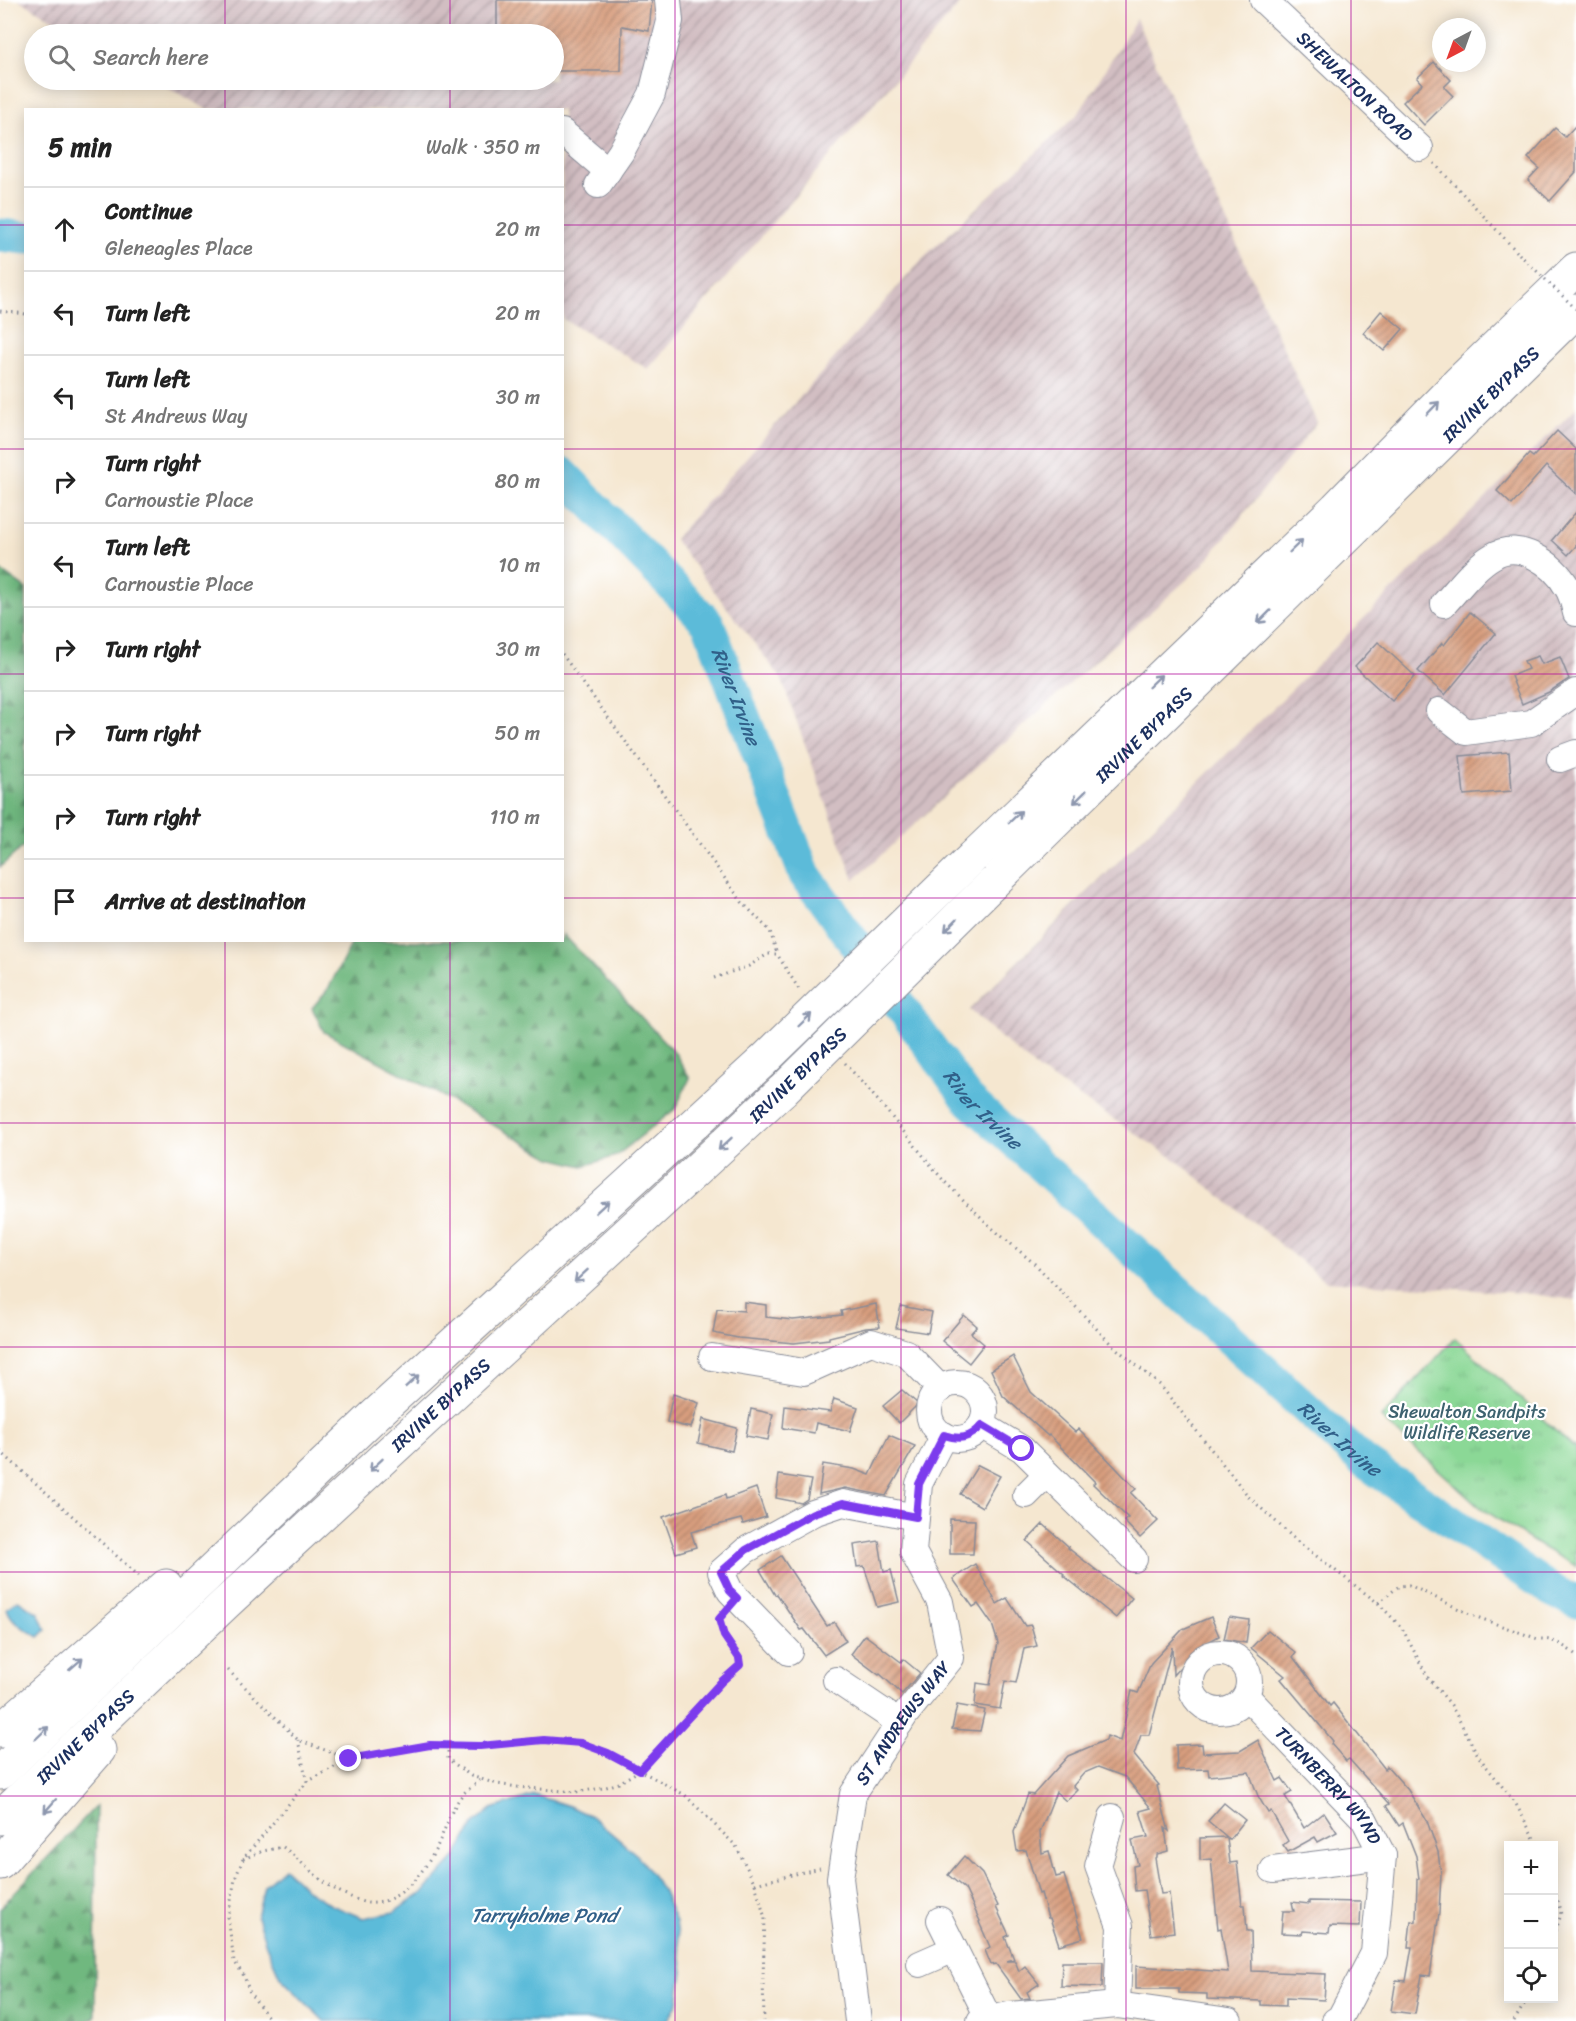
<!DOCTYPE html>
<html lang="en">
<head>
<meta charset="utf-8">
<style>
  body { margin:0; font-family:Sriracha,sans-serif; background:#f2f2f2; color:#222 }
  .controls { position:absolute; right:18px; bottom:18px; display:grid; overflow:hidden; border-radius:0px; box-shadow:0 3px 15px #0003 }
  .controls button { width:54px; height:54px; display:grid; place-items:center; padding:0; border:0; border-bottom:2px solid #e0e0e0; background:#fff; color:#222; font:30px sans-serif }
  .compass { position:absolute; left:1432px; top:18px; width:54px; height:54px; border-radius:50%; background:#fff; box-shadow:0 3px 15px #0003; rotate:221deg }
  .stop { position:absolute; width:18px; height:18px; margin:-14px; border:4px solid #7c3aed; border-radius:50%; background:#fff }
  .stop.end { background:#7c3aed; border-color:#fff; box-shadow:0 2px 6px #0008 }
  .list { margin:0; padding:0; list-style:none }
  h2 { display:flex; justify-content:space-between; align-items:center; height:78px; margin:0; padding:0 24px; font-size:26px }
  h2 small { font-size:20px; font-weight:400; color:#767676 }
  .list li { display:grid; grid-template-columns:39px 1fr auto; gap:18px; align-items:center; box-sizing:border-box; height:84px; padding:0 24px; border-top:2px solid #e0e0e0 }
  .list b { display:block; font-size:22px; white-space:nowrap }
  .list p { margin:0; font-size:20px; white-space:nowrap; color:#767676 }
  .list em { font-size:20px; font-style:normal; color:#767676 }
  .icon { flex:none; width:33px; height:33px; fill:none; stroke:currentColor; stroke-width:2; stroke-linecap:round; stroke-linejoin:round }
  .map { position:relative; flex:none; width:1576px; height:2021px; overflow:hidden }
  .search { position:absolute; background:#fff; box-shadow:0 3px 15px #0003; left:24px; top:24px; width:540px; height:66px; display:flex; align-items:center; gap:15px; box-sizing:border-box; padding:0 21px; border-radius:33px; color:#767676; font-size:22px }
  .panel { position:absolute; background:#fff; box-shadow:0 3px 15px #0003; left:24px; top:108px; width:540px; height:834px; border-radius:0px }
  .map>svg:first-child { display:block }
  .industrial { fill:url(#industrial-furrows) }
  .forest { fill:url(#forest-firs); stroke:#46746e; stroke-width:1.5 }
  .park { fill:url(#park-tufts); stroke:#53847a; stroke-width:1.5 }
  .water { fill:#5bbbd9; stroke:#3b759c; stroke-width:1.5 }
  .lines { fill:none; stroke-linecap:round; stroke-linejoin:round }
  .river { stroke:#5bbbd9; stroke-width:33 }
  .building { fill:url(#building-hatch) }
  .minor-casing { stroke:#888b97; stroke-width:28 }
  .highway-casing { stroke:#888b97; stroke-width:35 }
  .path { stroke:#888b97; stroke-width:3; stroke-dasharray:1.5 4.5; stroke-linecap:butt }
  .minor { stroke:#fff; stroke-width:26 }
  .highway { stroke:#fff; stroke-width:33 }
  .highway-bridge-casing { stroke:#888b97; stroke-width:35; stroke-linecap:butt }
  .path-bridge { stroke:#888b97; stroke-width:3; stroke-dasharray:1.5 4.5; stroke-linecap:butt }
  .highway-bridge { stroke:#fff; stroke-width:33 }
  .oneway { stroke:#8d97ae }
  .route { stroke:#7c3aed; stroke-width:8 }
  .grid { fill:none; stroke:#b5179e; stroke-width:1.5; stroke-opacity:0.55 }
  .labels { text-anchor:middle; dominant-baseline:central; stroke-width:4.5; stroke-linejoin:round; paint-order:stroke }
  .street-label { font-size:18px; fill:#1b2f5e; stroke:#fff }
  .park-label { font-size:18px; fill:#3d626f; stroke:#fff }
  .water-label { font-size:20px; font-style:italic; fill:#316089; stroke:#fff }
</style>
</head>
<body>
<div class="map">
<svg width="1576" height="2021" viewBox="0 0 1576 2021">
  <defs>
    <pattern id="industrial-furrows" width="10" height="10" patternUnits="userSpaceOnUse" patternTransform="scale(1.5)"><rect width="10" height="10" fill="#d2bec2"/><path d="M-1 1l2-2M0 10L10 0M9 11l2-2" fill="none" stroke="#aa9ba1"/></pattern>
    <pattern id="forest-firs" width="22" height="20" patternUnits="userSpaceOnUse" patternTransform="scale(1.5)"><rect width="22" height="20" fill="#70b87f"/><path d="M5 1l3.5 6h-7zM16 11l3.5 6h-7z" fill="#5b966b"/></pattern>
    <pattern id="park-tufts" width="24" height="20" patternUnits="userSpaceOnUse" patternTransform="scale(1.5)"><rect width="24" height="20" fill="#8bd896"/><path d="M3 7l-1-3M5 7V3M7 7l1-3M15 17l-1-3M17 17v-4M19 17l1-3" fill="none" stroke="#77ba84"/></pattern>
    <pattern id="building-hatch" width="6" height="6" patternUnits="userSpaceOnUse" patternTransform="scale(1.5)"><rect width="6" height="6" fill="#d89e7e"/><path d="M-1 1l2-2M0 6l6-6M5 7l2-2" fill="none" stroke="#ae816a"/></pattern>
  </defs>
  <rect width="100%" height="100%" fill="#fff"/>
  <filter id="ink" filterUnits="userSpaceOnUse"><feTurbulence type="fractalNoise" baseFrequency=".0167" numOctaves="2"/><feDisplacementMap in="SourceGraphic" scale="12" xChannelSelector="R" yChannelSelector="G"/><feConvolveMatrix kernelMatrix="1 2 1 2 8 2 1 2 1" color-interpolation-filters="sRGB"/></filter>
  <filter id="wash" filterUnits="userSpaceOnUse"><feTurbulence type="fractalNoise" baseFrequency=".008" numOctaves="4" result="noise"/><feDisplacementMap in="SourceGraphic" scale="24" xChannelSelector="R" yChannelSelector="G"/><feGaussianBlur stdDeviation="1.35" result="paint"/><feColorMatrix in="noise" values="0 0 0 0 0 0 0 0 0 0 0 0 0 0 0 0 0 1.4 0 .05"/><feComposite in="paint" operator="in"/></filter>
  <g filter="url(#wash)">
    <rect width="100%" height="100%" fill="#f5e7d0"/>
    <g class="industrial">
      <path d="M19,0H963L648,369L563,319L562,110L206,109L155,80H554V34H78Z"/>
      <path d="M1136,19L1317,423L1202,566L990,755L854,880L781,678L674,539L927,254L1079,113Z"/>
      <path d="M1576,408V1300L1523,1293L1325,1281L1176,1160L1038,1070L969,1010Z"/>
    </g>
    <g class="forest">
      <path d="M0,570L26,589L25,845L0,867Z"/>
      <path d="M563,934L675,1053L690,1078L675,1109L616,1156L583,1166L551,1158L432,1090L324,1032L312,1008L328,989L353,941L562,940Z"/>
      <path d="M96,1806L95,2017L88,2021H0V1908Z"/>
    </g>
    <path class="park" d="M1455,1338L1573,1447L1576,1446V1566L1540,1546L1481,1508L1381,1418Z"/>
    <g class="water">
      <path d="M18,1600L38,1613L46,1630L39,1637C27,1630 11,1623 7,1608Z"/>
      <path d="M534,1795L569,1806L591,1816L638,1856L661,1888L676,1922L683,1972L678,2002L668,2021H324L280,1977L266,1945L257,1917L264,1886L284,1868L310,1892L331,1905L363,1918L394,1912L424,1892L455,1858L473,1825L492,1809Z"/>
    </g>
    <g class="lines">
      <g class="river">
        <path d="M0,235L26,238"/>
        <path id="s1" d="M562,473L708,623L805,875L968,1099L1363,1461L1551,1590L1576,1602"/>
      </g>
    </g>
    <g id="blocks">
      <g class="building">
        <path d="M497,0H652L649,31L622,26L621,71H554V34H497Z"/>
        <path d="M1434,62L1451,80L1444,87L1453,96L1424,125L1403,102L1422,84L1417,78Z"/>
        <path d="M1576,125V172L1550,201L1528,180L1539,168L1528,158L1555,128L1565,137Z"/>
        <path d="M1381,311L1403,329L1384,351L1363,333Z"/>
        <path d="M1557,431L1576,449V494L1546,466L1512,505L1497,491L1529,454L1533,457Z"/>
        <path d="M1576,512V546L1568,555L1552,540Z"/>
        <path d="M1470,612L1496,633L1445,695L1418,671L1442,643L1444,645Z"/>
        <path d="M1378,642L1415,676L1392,701L1355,667Z"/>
        <path d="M1538,656L1542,664L1560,657L1569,679L1549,692L1522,704L1511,676L1528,669L1524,661Z"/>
        <path d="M1509,752L1512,791L1464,795L1460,756Z"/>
        <path d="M744,1302L766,1305V1317L793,1320L842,1315L841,1311L876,1304L880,1327L866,1328L829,1337V1339L794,1343L738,1338L713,1333L717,1309L744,1311Z"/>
        <path d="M901,1306L932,1312L928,1333L896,1328Z"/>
        <path d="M964,1315L977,1326L971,1333L984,1344L969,1363L942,1341Z"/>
        <path d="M1013,1356L1031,1392L1075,1432L1079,1429L1136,1489L1131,1493L1158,1521L1140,1538L1124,1521L1128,1518L1093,1484L1095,1482L1049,1435L1048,1436L1003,1396L991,1370Z"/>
        <path d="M902,1390L918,1404L899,1423L883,1406Z"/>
        <path d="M673,1394L699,1403L691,1428L667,1422Z"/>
        <path d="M834,1399L858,1407L850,1431L816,1423L814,1433L783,1428L785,1406L830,1412Z"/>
        <path d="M751,1409L773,1414L768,1440L746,1436Z"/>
        <path d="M703,1419L737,1428L732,1451L698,1443Z"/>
        <path d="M889,1435L915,1446L886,1496L845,1488L819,1494L823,1464L854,1469L870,1475Z"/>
        <path d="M978,1465L1000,1476L982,1507L960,1494Z"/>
        <path d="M779,1475L811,1480L807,1499L801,1503L776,1498Z"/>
        <path d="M756,1488L766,1517L743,1524L741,1519L691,1532L696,1547L676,1553L663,1517L725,1495L726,1499Z"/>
        <path d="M950,1519L975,1520L973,1554H950Z"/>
        <path d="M1043,1524L1069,1547L1068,1548L1132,1598L1116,1618L1063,1575L1064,1574L1027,1541Z"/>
        <path d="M879,1541L884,1572L891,1570L899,1602L877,1607L864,1566L857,1567L854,1545Z"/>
        <path d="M781,1556L827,1626L834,1622L846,1641L824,1655L804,1629L801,1630L777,1594L775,1595L760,1570Z"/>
        <path d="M975,1564L997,1604L1007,1598L1025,1626L1031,1625L1037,1646L1024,1649L1016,1683L1005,1681L1000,1709L975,1705L977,1683L990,1685L998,1643L992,1624L978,1604L973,1607L953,1579Z"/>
        <path d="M1211,1617L1219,1636L1197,1648L1173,1675L1172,1647L1149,1735H1141L1134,1755L1159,1785L1157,1786L1169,1831L1165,1828L1168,1851L1157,1854V1857L1155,1858L1161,1894L1169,1893L1174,1932L1151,1935L1144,1890L1135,1891L1133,1866L1138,1865L1132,1840L1148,1837L1140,1811L1151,1808L1125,1777L1098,1767L1084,1773L1073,1786L1077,1790L1066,1801L1056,1792L1040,1832L1042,1853L1049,1851L1056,1877L1064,1875L1083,1938L1059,1945L1050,1918H1048L1041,1893L1039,1894L1026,1850L1017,1851L1014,1832L1028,1794L1033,1795L1068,1756L1106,1740L1107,1736L1120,1741L1132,1691L1138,1693L1151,1663L1183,1629Z"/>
        <path d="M1229,1617L1249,1620L1246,1643L1224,1639Z"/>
        <path d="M1268,1630L1296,1653L1293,1657L1330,1706L1333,1703L1385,1769L1387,1766L1408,1790L1427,1821L1438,1852L1441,1874L1439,1913L1430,1976L1422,1975L1415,2014L1391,2011L1396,1980L1406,1981L1412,1947H1408L1411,1921L1416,1922L1417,1879H1419L1416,1856L1403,1823L1399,1826L1386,1806L1389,1804L1349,1759L1346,1761L1331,1744L1333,1741L1281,1679L1285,1676L1251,1648Z"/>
        <path d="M865,1635L901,1662L903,1659L920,1673L902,1694L880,1674L879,1675L851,1654Z"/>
        <path d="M957,1705L985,1710L980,1731L952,1729Z"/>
        <path d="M1258,1740L1277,1781L1282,1778L1292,1792L1285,1796L1304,1828L1324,1812L1337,1832L1318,1842L1315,1837L1288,1852L1283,1845L1288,1841L1271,1811L1268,1813L1258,1796L1249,1772L1209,1776L1208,1769L1177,1770L1176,1745L1202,1744L1203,1753L1240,1751Z"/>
        <path d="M1224,1803L1245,1820L1230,1839L1227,1838L1230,1863L1237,1862L1242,1905H1245L1247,1931H1251L1252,1971L1326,1974L1324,2000L1286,1998V2006L1261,2005V2001L1207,1999V1994L1179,1993V1989H1136V1966L1228,1972L1221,1928L1218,1929L1211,1859L1200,1860V1838L1227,1837L1208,1821Z"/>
        <path d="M964,1856L982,1874L998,1906L996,1907L1009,1935L1005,1937L1014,1959L1007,1961H1015L1019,1971L1025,1966L1039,1984L1027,1992L1030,1998L1021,1999L996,1964L991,1965L985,1950L990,1947L979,1922L980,1921L965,1889L948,1875Z"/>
        <path d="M1309,1901L1361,1902L1360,1927L1330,1926L1329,1933L1303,1931L1302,1934L1281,1933L1283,1911H1294L1292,1902L1309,1904Z"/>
        <path d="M1062,1962H1103L1102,1987L1061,1986Z"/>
      </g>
    </g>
  </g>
  <g filter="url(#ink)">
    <use href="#blocks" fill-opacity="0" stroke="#888b97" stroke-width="1.5"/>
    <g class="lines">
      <defs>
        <g id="minor">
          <path id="s2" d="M1263,0L1420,148"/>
          <path d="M562,132L608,171"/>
          <path d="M598,185L621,152L652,94L670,21L668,0"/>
          <path d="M1444,604C1459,588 1474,567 1493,556C1519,539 1554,564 1567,587C1572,594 1574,604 1576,613"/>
          <path d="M1439,711L1466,732L1531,723L1576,692"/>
          <path d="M1560,759L1576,753"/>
          <path d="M712,1357L804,1372L871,1342L906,1353L941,1389"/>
          <circle cx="957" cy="1411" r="28"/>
          <path d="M982,1425L1022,1449L1134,1559"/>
          <path d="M1026,1495L1047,1474"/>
          <path d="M789,1652L730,1591L721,1572L746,1550L813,1513L843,1503L916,1517"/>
          <circle cx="1220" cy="1682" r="29"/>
          <path d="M836,1680L900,1723"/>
          <path id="s3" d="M1246,1696L1364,1819L1383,1856L1374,1953L1340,2018L1335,2021"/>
          <path d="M1112,1817L1098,1866L1120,1926L1117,2005"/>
          <path d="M1273,1870L1383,1856"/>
          <path d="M940,1920L989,2019"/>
          <path d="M920,1964L954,1949"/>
          <path id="s4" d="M858,2021L840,1878L853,1794L905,1715L951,1658L940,1602L913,1552L919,1484L944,1435"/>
          <path d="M980,2021L1009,2015L1117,2005L1229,2021"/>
        </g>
        <g id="highway">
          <path d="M973,857L1336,508L1460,381L1576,269"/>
          <path id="s5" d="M992,884L1576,311"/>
          <path d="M0,1731L166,1586"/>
          <path d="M0,1773L374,1416L763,1061"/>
          <path id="s6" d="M0,1818L226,1603L783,1090"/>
          <path d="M0,1863L99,1750"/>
        </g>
      </defs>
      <use href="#minor" class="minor-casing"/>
      <use href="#highway" class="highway-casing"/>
      <g class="path">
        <path d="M1434,163L1519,254"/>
        <path d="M0,311L26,314"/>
        <path d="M562,654L742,902L770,931L777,954"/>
        <path d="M714,978L749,966L768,954H777L800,991"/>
        <path d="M845,1063L881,1104L943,1180L992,1228L1036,1265L1112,1345L1160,1385L1249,1497L1298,1542L1378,1603L1399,1586L1409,1585L1474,1616L1538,1639C1552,1638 1565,1646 1576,1655"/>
        <path d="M0,1451L139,1576"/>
        <path d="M1378,1603L1402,1628L1427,1676L1451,1705L1479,1757L1516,1804L1538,1846"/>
        <path d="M228,1670L298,1740L349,1759L430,1745L480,1746L545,1740L581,1743L608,1753L685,1795L736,1846L755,1884L820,1868"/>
        <path d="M448,1745V1759L471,1776L497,1784L517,1787L576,1792L603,1788L619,1783L640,1770L722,1681L740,1665L739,1657L724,1636L719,1619L724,1613"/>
        <path d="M307,1782L349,1759"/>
        <path d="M243,1859L263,1851L283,1847C303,1862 319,1882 342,1893C349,1896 360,1902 368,1903C401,1906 429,1866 440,1840C447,1824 452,1807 463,1794C468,1789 476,1784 481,1779"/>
        <path d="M755,1884L765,1918L763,1978L764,2021"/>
        <path d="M1554,1889L1561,1914L1554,1937"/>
        <path d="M271,2021L250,1993L244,1976L234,1961L228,1917L235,1879L243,1859L307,1782L298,1740"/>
        <path d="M1514,2021L1528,1998"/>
      </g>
      <use href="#minor" class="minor"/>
      <use href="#highway" class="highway"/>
      <defs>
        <g id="highway-bridge">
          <path d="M763,1061L973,857"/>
          <path d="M783,1090L992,884"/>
        </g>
      </defs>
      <use href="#highway-bridge" class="highway-bridge-casing"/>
      <path class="path-bridge" d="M1519,254L1576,309"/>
      <use href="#highway-bridge" class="highway-bridge"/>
    </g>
    <defs><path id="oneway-shaft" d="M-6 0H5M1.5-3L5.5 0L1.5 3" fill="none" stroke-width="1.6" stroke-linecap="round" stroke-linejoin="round" transform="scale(1.5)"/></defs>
    <g class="oneway">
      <use href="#oneway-shaft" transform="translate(1433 408) rotate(-46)"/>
      <use href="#oneway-shaft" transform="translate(1296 546) rotate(-44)"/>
      <use href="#oneway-shaft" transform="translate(1264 617) rotate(135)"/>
      <use href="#oneway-shaft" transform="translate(1155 681) rotate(-44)"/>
      <use href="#oneway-shaft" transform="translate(1080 797) rotate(135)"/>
      <use href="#oneway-shaft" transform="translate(1015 817) rotate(-44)"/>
      <use href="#oneway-shaft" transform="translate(951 925) rotate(135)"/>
      <use href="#oneway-shaft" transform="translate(805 1020) rotate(-44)"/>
      <use href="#oneway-shaft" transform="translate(725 1144) rotate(137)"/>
      <use href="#oneway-shaft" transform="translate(602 1207) rotate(-42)"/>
      <use href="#oneway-shaft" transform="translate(581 1276) rotate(137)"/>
      <use href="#oneway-shaft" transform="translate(412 1381) rotate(-42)"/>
      <use href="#oneway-shaft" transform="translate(376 1465) rotate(137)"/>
      <use href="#oneway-shaft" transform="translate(76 1664) rotate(-41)"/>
      <use href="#oneway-shaft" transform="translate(42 1733) rotate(-44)"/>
      <use href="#oneway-shaft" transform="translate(50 1806) rotate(131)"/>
    </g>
  </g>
  <g class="lines" filter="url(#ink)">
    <path class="route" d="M349,1759L430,1745L480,1746L544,1740L581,1743L608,1753L640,1770L722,1681L740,1665L739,1658L724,1636L719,1619L737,1598L730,1591L721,1572L746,1550L813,1513L843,1503L916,1517L919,1484L944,1435C960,1440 970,1439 982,1425L1022,1449"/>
  </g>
  <path class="grid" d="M225,0V34M450,0V34M675,0V2021M901,0V2021M1126,0V2021M1351,0V2021M225,80V110M450,80V110M0,225H26M562,225H1576M0,449H26M562,449H1576M0,674H26M562,674H1576M0,898H26M562,898H1576M225,940V2021M450,940V2021M0,1123H1576M0,1347H1576M0,1572H1576M0,1796H1576"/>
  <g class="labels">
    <g class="street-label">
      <text stroke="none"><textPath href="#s2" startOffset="126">SHEWALTON ROAD</textPath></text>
      <text stroke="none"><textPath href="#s5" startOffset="699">IRVINE BYPASS</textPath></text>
      <text stroke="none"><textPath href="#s5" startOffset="213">IRVINE BYPASS</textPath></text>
      <text transform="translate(798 1075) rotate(-44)">IRVINE BYPASS</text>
      <text stroke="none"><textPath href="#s6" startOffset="604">IRVINE BYPASS</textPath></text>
      <text stroke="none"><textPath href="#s4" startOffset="316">ST ANDREWS WAY</textPath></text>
      <text stroke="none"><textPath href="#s6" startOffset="118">IRVINE BYPASS</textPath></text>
      <text stroke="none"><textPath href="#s3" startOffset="122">TURNBERRY WYND</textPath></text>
    </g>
    <g class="park-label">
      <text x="1467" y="1412">Shewalton Sandpits<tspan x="1467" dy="21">Wildlife Reserve</tspan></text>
    </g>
    <g class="water-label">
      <text stroke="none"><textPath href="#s1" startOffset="288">River Irvine</textPath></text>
      <text stroke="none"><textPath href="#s1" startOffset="774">River Irvine</textPath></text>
      <text stroke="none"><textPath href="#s1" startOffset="1260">River Irvine</textPath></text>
      <text x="544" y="1915">Tarryholme Pond</text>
    </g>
  </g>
</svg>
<div class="controls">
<button>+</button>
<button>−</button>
<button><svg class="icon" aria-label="locate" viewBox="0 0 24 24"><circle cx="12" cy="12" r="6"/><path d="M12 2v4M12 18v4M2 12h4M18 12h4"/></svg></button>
</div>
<svg class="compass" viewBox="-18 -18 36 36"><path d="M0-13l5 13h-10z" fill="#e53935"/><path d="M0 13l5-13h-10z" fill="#767676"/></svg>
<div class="stop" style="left:1022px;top:1449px"></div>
<div class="stop end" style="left:349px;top:1759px"></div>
<div class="search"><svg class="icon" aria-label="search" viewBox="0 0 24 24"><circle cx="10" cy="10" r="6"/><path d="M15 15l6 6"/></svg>Search here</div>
<section class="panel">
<h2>5 min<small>Walk · 350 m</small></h2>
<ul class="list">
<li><svg class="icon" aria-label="ahead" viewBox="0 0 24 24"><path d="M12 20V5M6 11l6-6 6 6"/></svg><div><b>Continue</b><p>Gleneagles Place</p></div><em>20 m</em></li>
<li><svg class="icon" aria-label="left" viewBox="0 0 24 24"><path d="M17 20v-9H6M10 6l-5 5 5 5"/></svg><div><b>Turn left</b></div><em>20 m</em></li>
<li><svg class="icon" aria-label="left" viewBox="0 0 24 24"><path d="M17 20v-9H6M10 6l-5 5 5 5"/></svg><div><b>Turn left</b><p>St Andrews Way</p></div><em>30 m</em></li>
<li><svg class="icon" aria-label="right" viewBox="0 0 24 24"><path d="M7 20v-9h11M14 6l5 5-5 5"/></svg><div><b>Turn right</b><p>Carnoustie Place</p></div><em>80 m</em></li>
<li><svg class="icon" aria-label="left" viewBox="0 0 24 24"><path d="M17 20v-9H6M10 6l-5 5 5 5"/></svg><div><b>Turn left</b><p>Carnoustie Place</p></div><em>10 m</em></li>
<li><svg class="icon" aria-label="right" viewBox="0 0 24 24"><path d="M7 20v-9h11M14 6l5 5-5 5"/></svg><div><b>Turn right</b></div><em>30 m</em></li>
<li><svg class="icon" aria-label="right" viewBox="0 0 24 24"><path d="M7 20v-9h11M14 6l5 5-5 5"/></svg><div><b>Turn right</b></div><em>50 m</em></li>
<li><svg class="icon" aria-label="right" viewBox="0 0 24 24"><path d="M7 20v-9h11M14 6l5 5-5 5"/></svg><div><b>Turn right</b></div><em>110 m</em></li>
<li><svg class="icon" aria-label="arrive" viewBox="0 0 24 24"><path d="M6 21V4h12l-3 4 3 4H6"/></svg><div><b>Arrive at destination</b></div></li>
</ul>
</section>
</div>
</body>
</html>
